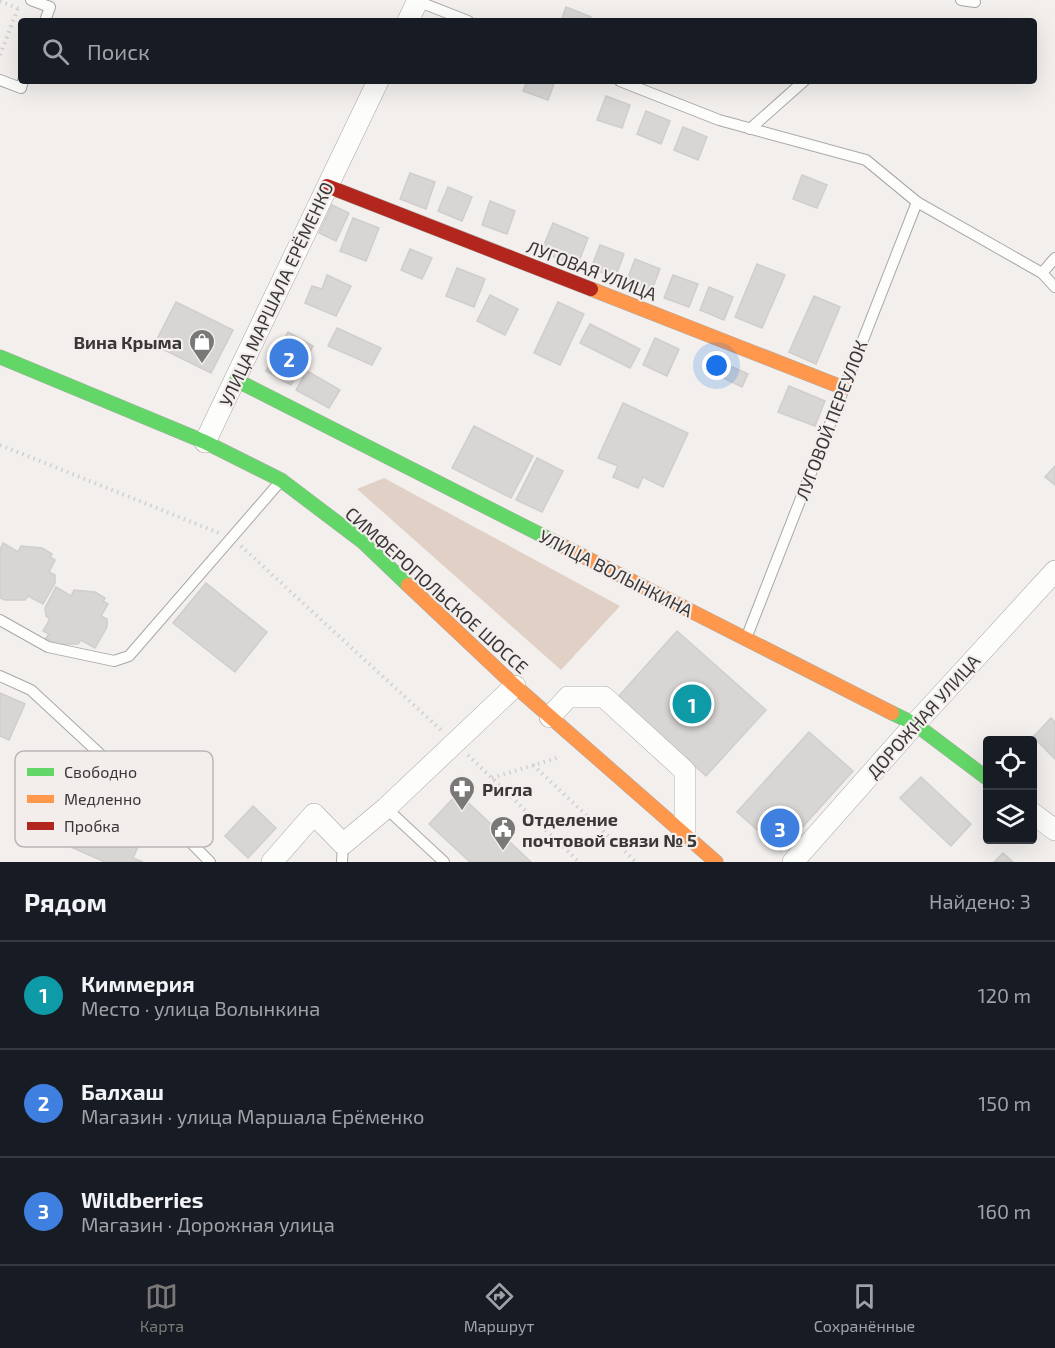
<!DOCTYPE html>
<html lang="ru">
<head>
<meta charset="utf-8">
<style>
  body { margin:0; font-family:"Exo 2",sans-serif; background:#242831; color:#f1f3f6 }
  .controls { position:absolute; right:18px; bottom:18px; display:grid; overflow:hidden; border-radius:6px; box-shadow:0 6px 24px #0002 }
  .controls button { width:54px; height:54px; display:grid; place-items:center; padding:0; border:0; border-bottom:2px solid #363941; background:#171b24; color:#f1f3f6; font:30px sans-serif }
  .you { position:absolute; left:717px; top:366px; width:21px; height:21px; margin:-15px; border:4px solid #fff; border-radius:50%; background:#1a73e8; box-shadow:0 0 0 9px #1a73e833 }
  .badge { display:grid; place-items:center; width:39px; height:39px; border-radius:50%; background:#7a7877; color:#fff; font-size:20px; font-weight:700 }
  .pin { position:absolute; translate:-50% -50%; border:3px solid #fff; box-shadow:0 2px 6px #0006 }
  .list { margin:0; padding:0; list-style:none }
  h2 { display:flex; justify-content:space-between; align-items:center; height:78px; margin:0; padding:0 24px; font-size:26px }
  h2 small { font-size:20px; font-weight:400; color:#9ea1a6 }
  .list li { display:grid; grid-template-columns:39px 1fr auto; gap:18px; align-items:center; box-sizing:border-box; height:108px; padding:0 24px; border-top:2px solid #363941 }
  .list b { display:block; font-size:22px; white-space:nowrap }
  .list p { margin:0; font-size:20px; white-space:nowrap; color:#9ea1a6 }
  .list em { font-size:20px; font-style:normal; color:#9ea1a6 }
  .icon { flex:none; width:33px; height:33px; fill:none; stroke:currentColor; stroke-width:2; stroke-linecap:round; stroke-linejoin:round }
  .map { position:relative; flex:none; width:1055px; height:862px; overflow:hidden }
  .search { position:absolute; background:#171b24; box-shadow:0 6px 24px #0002; left:18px; right:18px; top:18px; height:66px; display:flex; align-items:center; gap:15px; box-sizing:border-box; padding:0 21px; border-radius:6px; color:#9ea1a6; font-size:22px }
  .sheet { height:402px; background:#171b24 }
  nav { display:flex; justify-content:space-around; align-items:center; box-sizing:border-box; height:84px; border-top:2px solid #363941; background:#171b24; font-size:16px; color:#9ea1a6 }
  nav a { display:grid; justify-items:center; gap:3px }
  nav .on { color:#7a7877 }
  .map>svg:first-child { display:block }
  .green { fill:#e1d0c6 }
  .building { fill:#d8d6d4; stroke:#d0cecd; stroke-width:1.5 }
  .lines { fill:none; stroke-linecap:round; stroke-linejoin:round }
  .lane-casing { stroke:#a9a8a6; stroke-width:12 }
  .street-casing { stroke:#a9a8a6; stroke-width:22 }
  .fast-casing { stroke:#a9a8a6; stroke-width:15 }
  .slow-casing { stroke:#a9a8a6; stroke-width:15 }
  .jam-casing { stroke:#a9a8a6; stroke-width:15 }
  .path { stroke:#d0d0d0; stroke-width:4; stroke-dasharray:1.5 4.5; stroke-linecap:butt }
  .lane { stroke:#fdfdfc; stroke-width:10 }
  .street { stroke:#fdfdfc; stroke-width:21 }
  .fast { stroke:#63d668; stroke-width:14 }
  .slow { stroke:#ff974d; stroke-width:14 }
  .jam { stroke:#b3261e; stroke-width:14 }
  .labels { text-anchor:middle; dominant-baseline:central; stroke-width:4.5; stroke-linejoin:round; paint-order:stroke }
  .street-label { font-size:18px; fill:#3a3837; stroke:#f3eeec }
  .poi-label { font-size:18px; font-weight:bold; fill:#3a3837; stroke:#f3eeec; text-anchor:start }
  .key { fill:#f3eeec; stroke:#bcb7b6; stroke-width:1.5 }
  .key-label { font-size:16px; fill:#3a3837 }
</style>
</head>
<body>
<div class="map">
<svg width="1055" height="862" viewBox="0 0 1055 862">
  <rect width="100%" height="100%" fill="#f2efed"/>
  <path class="green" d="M384,478L620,606L561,670L357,489Z"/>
  <g class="building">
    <path d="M566,7L591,17L589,21H561Z"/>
    <path d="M527,81H555L548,100L523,91Z"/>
    <path d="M606,96L630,105L622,128L597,120Z"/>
    <path d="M646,111L670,121L661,144L637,134Z"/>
    <path d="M683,127L707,137L698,160L674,150Z"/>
    <path d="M410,173L435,182L426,209L400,199Z"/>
    <path d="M802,175L827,185L817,208L793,199Z"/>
    <path d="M448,187L472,197L462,221L438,211Z"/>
    <path d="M490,201L515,211L507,234L482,225Z"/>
    <path d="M332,205L349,213L336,241L319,233Z"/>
    <path d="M353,218L379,228L366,261L340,251Z"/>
    <path d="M553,223L588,238L577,266L541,252Z"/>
    <path d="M600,245L624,254L615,278L591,268Z"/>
    <path d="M410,249L432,258L422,279L401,270Z"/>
    <path d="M635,259L660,269L651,292L626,283Z"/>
    <path d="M757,264L785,275L762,328L735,317Z"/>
    <path d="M457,268L485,279L474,307L446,296Z"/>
    <path d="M327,275L351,286L336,316L305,303L312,286L322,289Z"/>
    <path d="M673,275L698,284L689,307L664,298Z"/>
    <path d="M709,287L733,297L724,320L700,310Z"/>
    <path d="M490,295L518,309L505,335L477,321Z"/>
    <path d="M814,296L840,307L816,364L789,352Z"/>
    <path d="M176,302L233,330L211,373L154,345Z"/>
    <path d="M558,302L584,314L560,365L534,353Z"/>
    <path d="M590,324L640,349L630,368L580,343Z"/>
    <path d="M337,328L381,348L372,365L328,346Z"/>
    <path d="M288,332L313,346L291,385L266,371Z"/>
    <path d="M655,338L679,349L667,376L643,365Z"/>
    <path d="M721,362L748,374L742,387L715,374Z"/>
    <path d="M307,371L340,390L329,408L296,390Z"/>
    <path d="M789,386L825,401L815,426L778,412Z"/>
    <path d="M623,403L688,433L663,487L643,477L638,488L613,477L618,466L598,458Z"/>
    <path d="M474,426L533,456L511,498L452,468Z"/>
    <path d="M537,458L563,471L542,512L516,500Z"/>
    <path d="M1055,466V485L1045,477Z"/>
    <path d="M3,543L18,552L21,546L42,548L52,554L50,557L55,560L49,572L55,575V583L43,604L28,596L25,600H5L0,598V550Z"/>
    <path d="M206,583L267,632L235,672L173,623Z"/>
    <path d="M56,587L71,596L74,590L95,592L105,598L103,601L108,604L101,616L107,619V627L95,648L81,640L78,644H57L46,638L49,634L43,631L50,619L46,616L45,608Z"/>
    <path d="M677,631L766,710L706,776L618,697Z"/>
    <path d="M0,693L25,704L9,740L0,736Z"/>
    <path d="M1051,718L1055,722V759L1033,737Z"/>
    <path d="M809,732L853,771L781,851L737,812Z"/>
    <path d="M35,752L99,779L85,811L143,836L133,858L143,862H105L64,844L78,813L20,787Z"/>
    <path d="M921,777L971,824L951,846L900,798Z"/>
    <path d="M458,793L531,862H470L429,824Z"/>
    <path d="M253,806L276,828L248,858L225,836Z"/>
    <path d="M1003,853L1013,862H994Z"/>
  </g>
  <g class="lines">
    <defs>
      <g id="lane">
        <path d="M31,0L50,7L45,21"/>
        <path d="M961,0L975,2"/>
        <path d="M417,1L468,21"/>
        <path d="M0,80L21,88L23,81"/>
        <path d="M620,81L719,120L866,160L917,202L1042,273L1055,287"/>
        <path d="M750,129L804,81"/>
        <path d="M1042,273L1055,258"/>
        <path d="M0,620L48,647L114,661L129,656L279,483"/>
        <path d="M747,636L917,202"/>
        <path d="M0,676L31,690L142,793L210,862"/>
        <path d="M386,808L444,862"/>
        <path d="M342,862L343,844"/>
      </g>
      <g id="street">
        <path d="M408,21L418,0"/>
        <path d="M205,442L378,81"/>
        <path d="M550,717L568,697H604L685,771V835"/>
        <path d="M1032,813L1055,830"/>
        <path d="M272,862L314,814L343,844L386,808L515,686"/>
        <path d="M793,862L915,724L1055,571"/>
      </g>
      <g id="fast">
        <path d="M0,357L205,442L281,480L363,542L408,585"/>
        <path d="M236,380L559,544"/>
        <path d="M892,713L915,724L988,779"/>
      </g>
      <g id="slow">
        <path d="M591,289L844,388"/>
        <path d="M559,544L892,713"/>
        <path d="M408,585L515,686L716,862"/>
      </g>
      <path id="jam" d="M327,186L591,289"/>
    </defs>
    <use href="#lane" class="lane-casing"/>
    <use href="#street" class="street-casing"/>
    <use href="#fast" class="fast-casing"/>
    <use href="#slow" class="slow-casing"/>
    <use href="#jam" class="jam-casing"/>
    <g class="path">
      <path d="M0,1L19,9"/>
      <path d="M0,55L18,8"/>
      <path d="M0,445L219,533"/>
      <path d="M241,546L441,730"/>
      <path d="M468,755L579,862"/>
      <path d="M533,765L636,862"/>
      <path d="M492,778L560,757"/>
    </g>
    <use href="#lane" class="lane"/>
    <use href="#street" class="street"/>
    <use href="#fast" class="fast"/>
    <use href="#slow" class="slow"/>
    <use href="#jam" class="jam"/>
  </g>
  <defs>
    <symbol id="shop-pin" viewBox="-11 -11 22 30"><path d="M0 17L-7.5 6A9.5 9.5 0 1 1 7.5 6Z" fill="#7a7877" stroke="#f3eeec"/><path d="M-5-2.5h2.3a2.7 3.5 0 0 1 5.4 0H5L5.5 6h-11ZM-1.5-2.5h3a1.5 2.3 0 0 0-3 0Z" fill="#fff"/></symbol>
    <symbol id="pharmacy-pin" viewBox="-11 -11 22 30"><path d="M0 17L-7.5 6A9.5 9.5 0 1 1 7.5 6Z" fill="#7a7877" stroke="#f3eeec"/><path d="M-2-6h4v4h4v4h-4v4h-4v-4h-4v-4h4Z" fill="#fff"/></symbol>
    <symbol id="civic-pin" viewBox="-11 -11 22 30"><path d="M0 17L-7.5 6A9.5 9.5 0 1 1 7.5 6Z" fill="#7a7877" stroke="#f3eeec"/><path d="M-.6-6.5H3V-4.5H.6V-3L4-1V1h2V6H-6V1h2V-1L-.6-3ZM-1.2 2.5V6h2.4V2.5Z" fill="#fff"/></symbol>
  </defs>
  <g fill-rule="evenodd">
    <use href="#shop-pin" x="187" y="327" width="30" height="40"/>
    <use href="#pharmacy-pin" x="447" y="774" width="30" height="40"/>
    <use href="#civic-pin" x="488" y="814" width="30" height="40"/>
  </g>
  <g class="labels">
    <g class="street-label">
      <text transform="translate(592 270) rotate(21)">ЛУГОВАЯ УЛИЦА</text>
      <text transform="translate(276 294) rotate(-65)">УЛИЦА МАРШАЛА ЕРЁМЕНКО</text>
      <text transform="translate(831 420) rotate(-69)">ЛУГОВОЙ ПЕРЕУЛОК</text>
      <text transform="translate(616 573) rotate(27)">УЛИЦА ВОЛЫНКИНА</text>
      <text transform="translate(437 590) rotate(42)">СИМФЕРОПОЛЬСКОЕ ШОССЕ</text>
      <text transform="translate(923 716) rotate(-48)">ДОРОЖНАЯ УЛИЦА</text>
    </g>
    <g class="poi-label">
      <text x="182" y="342" text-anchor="end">Вина Крыма</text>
      <text x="482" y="789">Ригла</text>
      <text x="522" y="819">Отделение<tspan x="522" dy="21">почтовой связи № 5</tspan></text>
    </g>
  </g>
  <rect x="15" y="751" width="198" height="96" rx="9" class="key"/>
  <rect x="27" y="768" width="27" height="8" fill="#63d668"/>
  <rect x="27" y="795" width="27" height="8" fill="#ff974d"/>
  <rect x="27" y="822" width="27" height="8" fill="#b3261e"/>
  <g class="key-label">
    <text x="64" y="778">Свободно</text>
    <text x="64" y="805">Медленно</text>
    <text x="64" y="832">Пробка</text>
  </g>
</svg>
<div class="controls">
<button><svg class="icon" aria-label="locate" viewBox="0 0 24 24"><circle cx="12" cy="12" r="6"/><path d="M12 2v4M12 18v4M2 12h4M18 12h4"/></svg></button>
<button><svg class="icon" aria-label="layers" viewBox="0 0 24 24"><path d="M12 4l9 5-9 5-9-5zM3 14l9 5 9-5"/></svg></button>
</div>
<div class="you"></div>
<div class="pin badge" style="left:692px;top:704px;background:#0f9aa8">1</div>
<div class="pin badge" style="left:289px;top:358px;background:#3f7fe0">2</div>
<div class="pin badge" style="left:780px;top:828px;background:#3f7fe0">3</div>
<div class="search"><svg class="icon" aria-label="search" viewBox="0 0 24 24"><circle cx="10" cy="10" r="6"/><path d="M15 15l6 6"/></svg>Поиск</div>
</div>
<section class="sheet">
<h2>Рядом<small>Найдено: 3</small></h2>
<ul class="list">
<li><span class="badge" style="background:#0f9aa8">1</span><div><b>Киммерия</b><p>Место · улица Волынкина</p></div><em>120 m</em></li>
<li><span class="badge" style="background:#3f7fe0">2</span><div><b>Балхаш</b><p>Магазин · улица Маршала Ерёменко</p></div><em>150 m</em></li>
<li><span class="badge" style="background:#3f7fe0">3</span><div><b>Wildberries</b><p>Магазин · Дорожная улица</p></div><em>160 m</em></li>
</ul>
</section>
<nav>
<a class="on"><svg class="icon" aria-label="map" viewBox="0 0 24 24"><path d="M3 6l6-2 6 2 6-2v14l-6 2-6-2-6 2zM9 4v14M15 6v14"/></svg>Карта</a>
<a><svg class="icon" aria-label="directions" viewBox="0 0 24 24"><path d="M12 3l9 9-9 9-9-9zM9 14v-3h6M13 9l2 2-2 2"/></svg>Маршрут</a>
<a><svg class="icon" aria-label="saved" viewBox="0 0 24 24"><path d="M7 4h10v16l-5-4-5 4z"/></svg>Сохранённые</a>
</nav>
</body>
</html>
